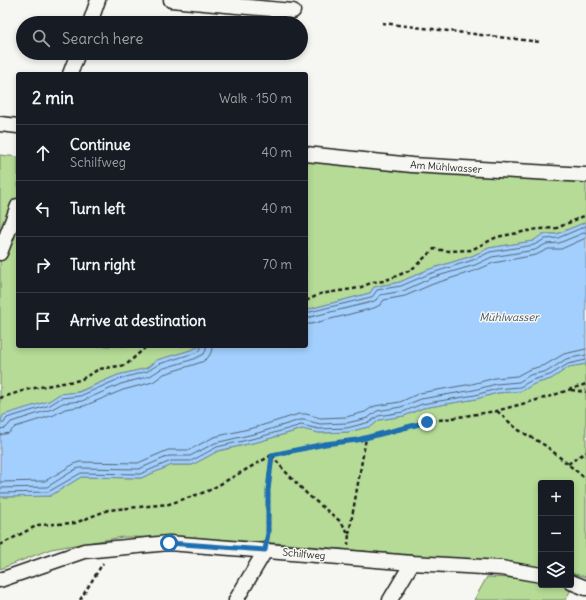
<!DOCTYPE html>
<html lang="en">
<head>
<meta charset="utf-8">
<style>
  body { margin:0; font-family:Delius,sans-serif; background:#20242c; color:#f1f3f6 }
  .controls { position:absolute; right:12px; bottom:12px; display:grid; overflow:hidden; border-radius:4px; box-shadow:0 2px 6px #0003 }
  .controls button { width:36px; height:36px; display:grid; place-items:center; padding:0; border:0; border-bottom:1px solid #363941; background:#171b24; color:#f1f3f6; font:20px sans-serif }
  .stop { position:absolute; width:12px; height:12px; margin:-9px; border:3px solid #1f6fb2; border-radius:50%; background:#fff }
  .stop.end { background:#1f6fb2; border-color:#fff; box-shadow:0 1px 4px #0008 }
  .list { margin:0; padding:0; list-style:none }
  h2 { display:flex; justify-content:space-between; align-items:center; height:52px; margin:0; padding:0 16px; font-size:17px }
  h2 small { font-size:13px; font-weight:400; color:#9ea1a6 }
  .list li { display:grid; grid-template-columns:26px 1fr auto; gap:12px; align-items:center; box-sizing:border-box; height:56px; padding:0 16px; border-top:1px solid #363941 }
  .list b { display:block; font-size:15px; white-space:nowrap }
  .list p { margin:0; font-size:13px; white-space:nowrap; color:#9ea1a6 }
  .list em { font-size:13px; font-style:normal; color:#9ea1a6 }
  .icon { flex:none; width:22px; height:22px; fill:none; stroke:currentColor; stroke-width:2; stroke-linecap:round; stroke-linejoin:round }
  .map { position:relative; flex:none; width:586px; height:600px; overflow:hidden }
  .search { position:absolute; background:#171b24; box-shadow:0 2px 6px #0003; left:16px; top:16px; width:292px; height:44px; display:flex; align-items:center; gap:10px; box-sizing:border-box; padding:0 14px; border-radius:22px; color:#9ea1a6; font-size:15px }
  .panel { position:absolute; background:#171b24; box-shadow:0 2px 6px #0003; left:16px; top:72px; width:292px; height:276px; border-radius:4px }
  .map>svg:first-child { display:block }
  .green { fill:#b5db96; stroke:#687c59 }
  .water { fill:#a2cffd; stroke:#6c87a3 }
  .lines { fill:none; stroke-linecap:round; stroke-linejoin:round }
  .shore { stroke:#526476; stroke-width:1 }
  .street-casing { stroke:#1c1c1c; stroke-width:17 }
  .path { stroke:#1c1c1c; stroke-width:2.5; stroke-dasharray:4 3; stroke-linecap:butt }
  .street { stroke:#f6f6f2; stroke-width:14 }
  .route { stroke:#1f6fb2; stroke-width:5 }
  .labels { text-anchor:middle; dominant-baseline:central; stroke-width:3; stroke-linejoin:round; paint-order:stroke }
  .street-label { font-size:10px; fill:#1c1c1c; stroke:#f6f6f2 }
  .water-label { font-size:11px; font-style:italic; fill:#445260; stroke:#f6f6f2 }
</style>
</head>
<body>
<div class="map">
<svg width="586" height="600" viewBox="0 0 586 600">
  <rect width="100%" height="100%" fill="#f6f6f2"/>
  <filter id="ink" filterUnits="userSpaceOnUse"><feTurbulence type="fractalNoise" baseFrequency=".025" numOctaves="2"/><feDisplacementMap in="SourceGraphic" scale="8" xChannelSelector="R" yChannelSelector="G"/><feConvolveMatrix kernelMatrix="1 2 1 2 8 2 1 2 1" color-interpolation-filters="sRGB"/></filter>
  <g filter="url(#ink)">
    <g class="green">
      <path d="M0,155L18,157V346H201L191,350L157,360L147,368L118,375L78,392L60,394L49,401L4,415L0,425Z"/>
      <path d="M306,161L586,183V222L557,234H543L533,241L489,248L472,256L427,270L400,282L374,287L370,293L306,310Z"/>
      <path d="M586,364V577L571,573V483H541V567L495,561H474L275,543L191,538L123,537L51,549L0,569V497L50,496L81,477L141,478L172,465H192L218,451L261,441L303,429L319,433L348,432L372,426L379,420L404,416L423,408L476,399L497,393L522,391L534,384L551,379L569,367Z"/>
      <path d="M487,577L515,578L541,582V585H560L572,588L565,600H474Z"/>
    </g>
    <path class="water" d="M586,222V364L569,367L551,379L534,384L522,391L497,393L476,399L423,408L404,416L379,420L372,426L348,432L319,433L302,429L261,441L218,451L192,465H172L141,478L81,477L50,496L0,497V425L3,415L49,401L60,394L79,392L118,375L147,368L157,360L191,350L201,346H306V310L370,293L374,287L400,282L427,270L472,256L489,248L533,241L543,234H557Z"/>
    <g class="lines">
      <g class="shore">
        <path d="M306,313L371,297L373,296L377,290L401,286L429,274L473,260L490,252L534,245L545,239L558,238L586,226"/>
        <path d="M306,318L372,302L376,300L380,295L403,291L431,278L475,265L492,257L535,250L546,244L559,243L586,232"/>
        <path d="M306,324H311L374,308L380,305L384,300L405,296L433,284L477,270L493,263L536,255L548,249H561L586,238"/>
        <path d="M0,424L4,423L7,418L50,405L61,398L80,396L119,379L148,371L159,364L198,352L201,349V346"/>
        <path d="M0,429L6,428L11,422L52,409L63,403L82,401L121,384L150,376L161,369L194,359L204,354L206,350V346"/>
        <path d="M0,435L9,433L15,427L54,415L65,409L84,406L123,390L153,382L164,374L202,362C209,358 212,353 212,346"/>
        <path d="M0,482L45,481L74,464L79,462L138,463L168,450H189L214,437L257,427L299,414H306L320,418L346,417L365,412L371,408L375,406L400,402L420,393L472,384L495,378L517,376L528,370L545,365L564,354L586,349"/>
        <path d="M0,488L47,487L76,469L80,468L139,469L169,456H190L215,443L258,433L300,420H304L320,424L347,423L368,418L377,411L401,407L421,399L474,390L496,384L519,382L530,375L548,371L566,359L586,355"/>
        <path d="M0,493L48,492L81,473L140,474L171,461H191L217,447L260,437L301,425L319,429L347,428L370,422L378,416L403,412L422,404L475,395L497,389L520,387L532,380L550,375L568,364L586,360"/>
      </g>
      <defs>
        <g id="street">
          <path d="M171,0L293,11"/>
          <path d="M90,23L98,0"/>
          <path d="M70,74L78,53"/>
          <path d="M0,124L18,126"/>
          <path d="M306,154L412,165L586,175"/>
          <path d="M0,253L18,206"/>
          <path d="M0,580L84,551L169,543L412,563L501,568L541,575"/>
          <path d="M571,582L586,588"/>
          <path d="M236,600L265,551"/>
          <path d="M390,600L412,563"/>
        </g>
      </defs>
      <use href="#street" class="street-casing"/>
      <g class="path">
        <path d="M382,23L540,42"/>
        <path d="M306,301L320,294L359,288L373,282L384,281L411,270L434,249L449,251L471,250L497,237L538,229L557,228L586,215"/>
        <path d="M571,390L586,392"/>
        <path d="M0,398L29,389L80,380L99,369L126,365L147,346"/>
        <path d="M497,411L517,429L546,446L586,479"/>
        <path d="M272,455L283,469L308,495L341,522L349,534L348,545"/>
        <path d="M568,464L586,452"/>
        <path d="M349,534L366,438"/>
        <path d="M267,539L268,533V490L272,456"/>
        <path d="M0,545L38,525L75,523L108,510L169,504L208,491L272,455L325,444L357,440L427,422L496,411L548,397L586,384"/>
        <path d="M80,600L103,563"/>
      </g>
      <use href="#street" class="street"/>
    </g>
  </g>
  <g class="lines" filter="url(#ink)">
    <path class="route" d="M169,543L265,550L268,533V490L272,455L325,444L357,440L427,422"/>
  </g>
  <g class="labels">
    <g class="street-label">
      <text transform="translate(446 167) rotate(4)">Am Mühlwasser</text>
      <text transform="translate(304 554) rotate(5)">Schilfweg</text>
    </g>
    <g class="water-label">
      <text x="509" y="317">Mühlwasser</text>
    </g>
  </g>
</svg>
<div class="controls">
<button>+</button>
<button>−</button>
<button><svg class="icon" aria-label="layers" viewBox="0 0 24 24"><path d="M12 4l9 5-9 5-9-5zM3 14l9 5 9-5"/></svg></button>
</div>
<div class="stop" style="left:169px;top:543px"></div>
<div class="stop end" style="left:427px;top:422px"></div>
<div class="search"><svg class="icon" aria-label="search" viewBox="0 0 24 24"><circle cx="10" cy="10" r="6"/><path d="M15 15l6 6"/></svg>Search here</div>
<section class="panel">
<h2>2 min<small>Walk · 150 m</small></h2>
<ul class="list">
<li><svg class="icon" aria-label="ahead" viewBox="0 0 24 24"><path d="M12 20V5M6 11l6-6 6 6"/></svg><div><b>Continue</b><p>Schilfweg</p></div><em>40 m</em></li>
<li><svg class="icon" aria-label="left" viewBox="0 0 24 24"><path d="M17 20v-9H6M10 6l-5 5 5 5"/></svg><div><b>Turn left</b></div><em>40 m</em></li>
<li><svg class="icon" aria-label="right" viewBox="0 0 24 24"><path d="M7 20v-9h11M14 6l5 5-5 5"/></svg><div><b>Turn right</b></div><em>70 m</em></li>
<li><svg class="icon" aria-label="arrive" viewBox="0 0 24 24"><path d="M6 21V4h12l-3 4 3 4H6"/></svg><div><b>Arrive at destination</b></div></li>
</ul>
</section>
</div>
</body>
</html>
